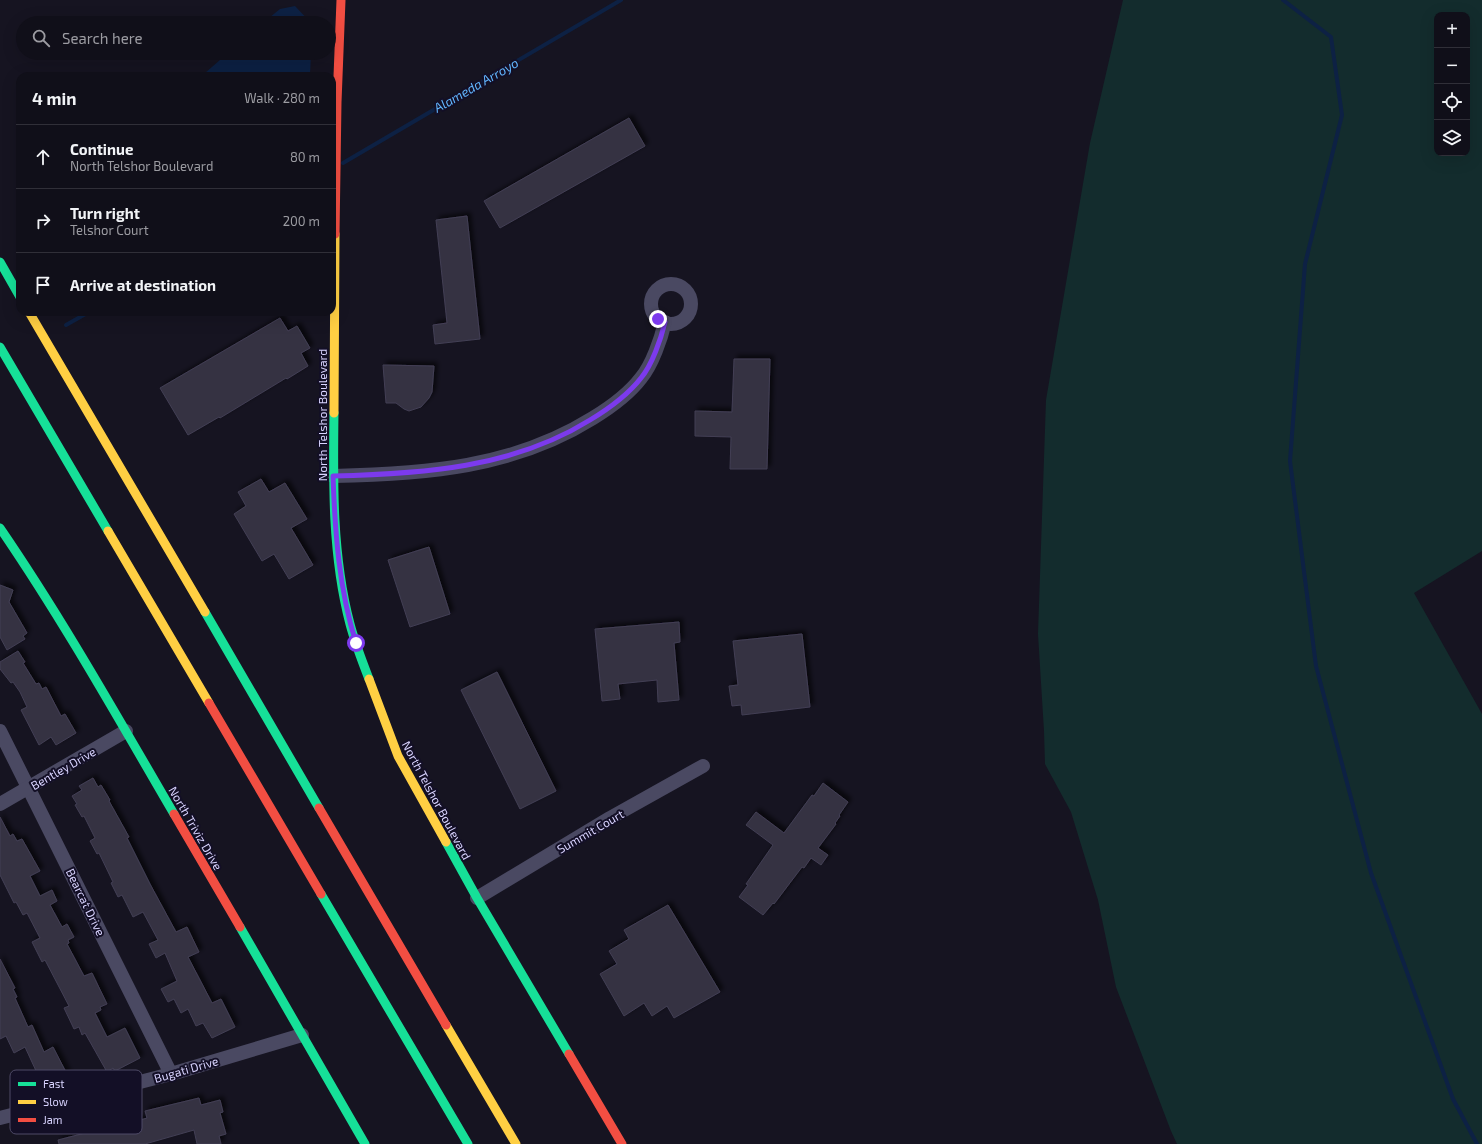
<!DOCTYPE html>
<html lang="en">
<head>
<meta charset="utf-8">
<style>
  body { margin:0; font-family:"Exo 2",sans-serif; background:#1e1d26; color:#f1f3f6 }
  .controls { position:absolute; right:12px; top:12px; display:grid; overflow:hidden; border-radius:8px; box-shadow:0 4px 16px #0002 }
  .controls button { width:36px; height:36px; display:grid; place-items:center; padding:0; border:0; border-bottom:1px solid #302f38; background:#100f19; color:#f1f3f6; font:20px sans-serif }
  .stop { position:absolute; width:12px; height:12px; margin:-9px; border:3px solid #7c3aed; border-radius:50%; background:#fff }
  .stop.end { background:#7c3aed; border-color:#fff; box-shadow:0 1px 4px #0008 }
  .list { margin:0; padding:0; list-style:none }
  h2 { display:flex; justify-content:space-between; align-items:center; height:52px; margin:0; padding:0 16px; font-size:17px }
  h2 small { font-size:13px; font-weight:400; color:#9c9ca2 }
  .list li { display:grid; grid-template-columns:26px 1fr auto; gap:12px; align-items:center; box-sizing:border-box; height:64px; padding:0 16px; border-top:1px solid #302f38 }
  .list b { display:block; font-size:15px; white-space:nowrap }
  .list p { margin:0; font-size:13px; white-space:nowrap; color:#9c9ca2 }
  .list em { font-size:13px; font-style:normal; color:#9c9ca2 }
  .icon { flex:none; width:22px; height:22px; fill:none; stroke:currentColor; stroke-width:2; stroke-linecap:round; stroke-linejoin:round }
  .map { position:relative; flex:none; width:1482px; height:1144px; overflow:hidden }
  .search { position:absolute; background:#100f19; box-shadow:0 4px 16px #0002; left:16px; top:16px; width:320px; height:44px; display:flex; align-items:center; gap:10px; box-sizing:border-box; padding:0 14px; border-radius:22px; color:#9c9ca2; font-size:15px }
  .panel { position:absolute; background:#100f19; box-shadow:0 4px 16px #0002; left:16px; top:72px; width:320px; height:244px; border-radius:12px }
  .map>svg:first-child { display:block }
  .green { fill:#132c2d; fill-rule:evenodd }
  .water { fill:#0d2144 }
  .lines { fill:none; stroke-linecap:round; stroke-linejoin:round }
  .stream { stroke:#0d2144; stroke-width:4 }
  .building { fill:#343243; stroke:#433f54; filter:url(#shadow) }
  .street { stroke:#4a4962; stroke-width:14 }
  .fast { stroke:#16e098; stroke-width:9 }
  .slow { stroke:#ffcf43; stroke-width:9 }
  .jam { stroke:#f24e42; stroke-width:9 }
  .route { stroke:#7c3aed; stroke-width:5 }
  .labels { text-anchor:middle; dominant-baseline:central; stroke-width:4; stroke-linejoin:round; paint-order:stroke }
  .street-label { font-size:12px; fill:#d9d4ff; stroke:#130f26 }
  .water-label { font-size:13px; font-style:italic; fill:#62b6ff; stroke:#130f26 }
  .key { fill:#130f26; stroke:#4e4a67; stroke-width:1 }
  .key-label { font-size:11px; fill:#d9d4ff }
</style>
</head>
<body>
<div class="map">
<svg width="1482" height="1144" viewBox="0 0 1482 1144">
  <defs>
    <filter id="shadow"><feDropShadow dx="3.5" dy="-3.5" stdDeviation="2" flood-color="#0009"/></filter>
  </defs>
  <rect width="100%" height="100%" fill="#161421"/>
  <path class="green" d="M1123,0H1482V551L1414,593L1482,714V1144H1177L1171,1131L1116,987L1098,900L1071,812L1045,764L1044,731L1038,634L1046,400L1090,143ZM1437,15H1467V153H1437Z"/>
  <g class="water">
    <path d="M295,6L311,23H263L280,9Z"/>
    <path d="M228,53H311L310,75L153,76V75L205,73Z"/>
  </g>
  <g class="lines">
    <g class="stream">
      <path d="M1283,0L1331,37L1342,115L1305,264L1290,461L1316,666L1371,873L1453,1099L1477,1144"/>
      <path d="M343,163L621,0"/>
      <path d="M66,325L89,312"/>
    </g>
  </g>
  <g class="building">
    <path d="M629,118L645,146L500,228L484,201Z"/>
    <path d="M467,216L480,339L435,344L433,325L447,323L436,220Z"/>
    <path d="M280,318L288,331L297,326L310,348L301,353L308,366L287,379L286,378L220,418L219,417L188,435L160,388Z"/>
    <path d="M734,359H770L767,469H730L731,437L695,436V411L732,412Z"/>
    <path d="M383,365L434,366L432,392L429,398L421,407L409,411L404,409L396,403H386Z"/>
    <path d="M261,479L269,492L285,483L307,519L291,528L313,565L289,579L274,554L262,561L234,514L246,506L238,492Z"/>
    <path d="M429,547L450,614L410,627L388,560Z"/>
    <path d="M0,585L13,590L9,602L27,633L23,636L25,639L7,650L0,637Z"/>
    <path d="M679,622L680,642L674,643L679,700L658,702L657,680L618,684L620,699L602,701L595,629Z"/>
    <path d="M802,634L810,707L742,715L741,705L732,706L729,686L738,685L733,641Z"/>
    <path d="M18,651L25,662L23,663L36,684L39,683L42,689L46,687L61,716L65,714L76,733L56,745L51,737L39,745L21,710L27,707L20,692L13,682L11,683L0,669V662Z"/>
    <path d="M497,672L556,791L520,809L461,690Z"/>
    <path d="M93,778L98,787L101,785L110,800L109,801L129,837L127,838L150,884L176,932L187,927L199,952L188,957L212,1003L221,999L235,1027L212,1038L203,1023L196,1026L188,1009L181,1013L174,999L168,1002L161,989L177,981L165,953L156,958L149,944L158,940L143,912L133,917L122,895L118,897L111,883L113,882L99,853L97,854L90,841L95,838L84,816L82,817L75,805L77,804L72,796L82,790L79,786Z"/>
    <path d="M823,783L848,802L839,815L840,816L835,823L836,824L818,848L828,855L821,865L811,858L804,868L802,867L774,904L773,903L763,915L739,897L748,885L746,884L773,845L746,825L756,812L784,833L812,795L814,796Z"/>
    <path d="M0,817L10,836L13,834L17,841L22,839L40,871L30,876L40,896L52,890L57,901L50,905L62,927L67,924L74,937L68,940L69,943L67,944L84,976L92,973L107,1004L100,1007L101,1010L95,1013L107,1037L125,1028L140,1058L115,1071L113,1068L107,1072L85,1033L82,1035L79,1027L74,1029L64,1008L69,1006L45,960L42,962L32,942L40,938L27,913L23,915L16,902L14,903L0,875Z"/>
    <path d="M668,905L720,992L674,1018L667,1006L652,1016L644,1003L624,1016L600,974L617,964L609,951L629,939L624,930Z"/>
    <path d="M0,959L15,988L13,989L17,997L15,998L28,1027L32,1025L44,1052L53,1047L68,1076L48,1086L47,1084L33,1091L26,1078L37,1073L25,1047L14,1053L6,1036L0,1039Z"/>
    <path d="M199,1098L201,1105L220,1100L223,1112L220,1113L226,1134L219,1136L221,1144H197L194,1130L145,1144H59L58,1140L89,1132L88,1129L110,1123V1120L122,1117L124,1125L147,1118L145,1111Z"/>
  </g>
  <g class="lines">
    <g class="street">
      <circle cx="671" cy="304" r="20"/>
      <path d="M333,476C425,474 513,468 593,418C611,407 628,395 641,378C652,365 661,339 665,322"/>
      <path d="M0,731L171,1074"/>
      <path d="M0,804L126,731"/>
      <path d="M477,898L610,818L703,766"/>
      <path d="M0,1118L171,1074L302,1035"/>
    </g>
    <g class="fast">
      <path d="M0,262L20,297"/>
      <path d="M0,347L108,531"/>
      <path d="M334,413C333,483 332,556 350,624C355,643 362,661 369,679"/>
      <path d="M0,528C63,620 118,718 174,814"/>
      <path d="M205,612L319,808"/>
      <path d="M446,842L477,898L569,1054"/>
      <path d="M321,894L468,1144"/>
      <path d="M240,927L365,1144"/>
    </g>
    <g class="slow">
      <path d="M29,312L205,612"/>
      <path d="M334,413L335,234"/>
      <path d="M108,531L209,703"/>
      <path d="M369,679L398,756L446,842"/>
      <path d="M446,1025L516,1144"/>
    </g>
    <g class="jam">
      <path d="M335,234L337,102L341,0"/>
      <path d="M209,703L321,894"/>
      <path d="M319,808L446,1025"/>
      <path d="M174,814L240,927"/>
      <path d="M569,1054L622,1144"/>
    </g>
  </g>
  <g class="lines">
    <path class="route" d="M356,643C339,589 335,533 333,476C422,474 513,468 590,420C610,408 627,396 641,378C652,365 661,339 665,322L658,319"/>
  </g>
  <g class="labels">
    <g class="street-label">
      <text transform="translate(322 415) rotate(-90)">North Telshor Boulevard</text>
      <text transform="translate(63 768) rotate(-30)">Bentley Drive</text>
      <text transform="translate(437 800) rotate(62)">North Telshor Boulevard</text>
      <text transform="translate(196 828) rotate(60)">North Triviz Drive</text>
      <text transform="translate(590 831) rotate(-30)">Summit Court</text>
      <text transform="translate(86 902) rotate(64)">Bearcat Drive</text>
      <text transform="translate(186 1069) rotate(-16)">Bugati Drive</text>
    </g>
    <g class="water-label">
      <text transform="translate(476 85) rotate(-30)">Alameda Arroyo</text>
    </g>
  </g>
  <rect x="10" y="1070" width="132" height="64" rx="6" class="key"/>
  <rect x="18" y="1082" width="18" height="4" fill="#16e098"/>
  <rect x="18" y="1100" width="18" height="4" fill="#ffcf43"/>
  <rect x="18" y="1118" width="18" height="4" fill="#f24e42"/>
  <g class="key-label">
    <text x="43" y="1088">Fast</text>
    <text x="43" y="1106">Slow</text>
    <text x="43" y="1124">Jam</text>
  </g>
</svg>
<div class="controls">
<button>+</button>
<button>−</button>
<button><svg class="icon" aria-label="locate" viewBox="0 0 24 24"><circle cx="12" cy="12" r="6"/><path d="M12 2v4M12 18v4M2 12h4M18 12h4"/></svg></button>
<button><svg class="icon" aria-label="layers" viewBox="0 0 24 24"><path d="M12 4l9 5-9 5-9-5zM3 14l9 5 9-5"/></svg></button>
</div>
<div class="stop" style="left:356px;top:643px"></div>
<div class="stop end" style="left:658px;top:319px"></div>
<div class="search"><svg class="icon" aria-label="search" viewBox="0 0 24 24"><circle cx="10" cy="10" r="6"/><path d="M15 15l6 6"/></svg>Search here</div>
<section class="panel">
<h2>4 min<small>Walk · 280 m</small></h2>
<ul class="list">
<li><svg class="icon" aria-label="ahead" viewBox="0 0 24 24"><path d="M12 20V5M6 11l6-6 6 6"/></svg><div><b>Continue</b><p>North Telshor Boulevard</p></div><em>80 m</em></li>
<li><svg class="icon" aria-label="right" viewBox="0 0 24 24"><path d="M7 20v-9h11M14 6l5 5-5 5"/></svg><div><b>Turn right</b><p>Telshor Court</p></div><em>200 m</em></li>
<li><svg class="icon" aria-label="arrive" viewBox="0 0 24 24"><path d="M6 21V4h12l-3 4 3 4H6"/></svg><div><b>Arrive at destination</b></div></li>
</ul>
</section>
</div>
</body>
</html>
